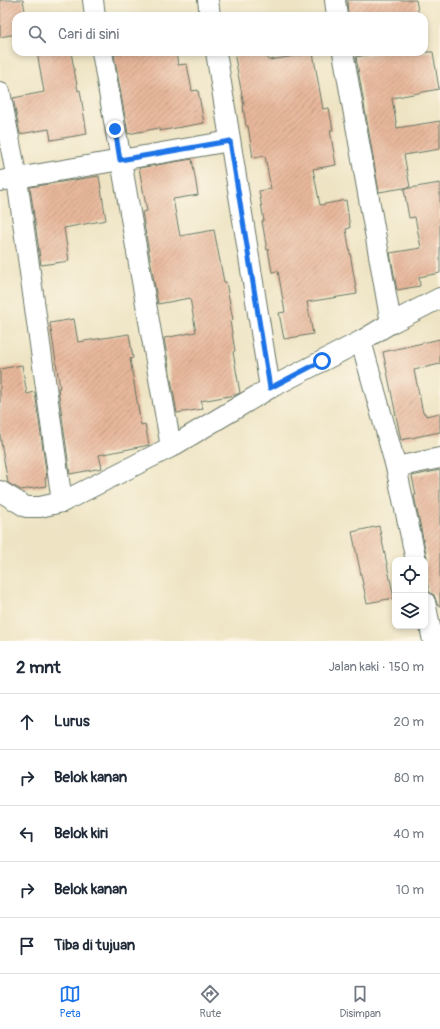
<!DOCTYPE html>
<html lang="id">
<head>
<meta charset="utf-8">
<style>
  body { margin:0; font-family:Pangolin,sans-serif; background:#f2f2f3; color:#1f2937 }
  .controls { position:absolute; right:12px; bottom:12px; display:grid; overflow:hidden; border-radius:8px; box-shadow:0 2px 6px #0003 }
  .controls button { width:36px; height:36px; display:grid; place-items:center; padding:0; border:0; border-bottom:1px solid #e0e1e3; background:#fff; color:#1f2937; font:20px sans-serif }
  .stop { position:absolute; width:12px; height:12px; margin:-9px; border:3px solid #1a73e8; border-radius:50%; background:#fff }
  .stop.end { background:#1a73e8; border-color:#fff; box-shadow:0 1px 4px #0008 }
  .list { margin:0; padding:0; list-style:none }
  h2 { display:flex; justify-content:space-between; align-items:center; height:52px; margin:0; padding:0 16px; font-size:17px }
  h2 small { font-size:13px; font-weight:400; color:#747a83 }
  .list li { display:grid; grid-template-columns:26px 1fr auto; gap:12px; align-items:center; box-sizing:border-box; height:56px; padding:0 16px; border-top:1px solid #e0e1e3 }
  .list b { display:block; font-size:15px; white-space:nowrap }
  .list em { font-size:13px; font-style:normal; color:#747a83 }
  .icon { flex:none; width:22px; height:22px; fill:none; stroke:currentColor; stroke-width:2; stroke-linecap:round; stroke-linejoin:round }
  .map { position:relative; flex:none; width:440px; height:641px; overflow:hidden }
  .search { position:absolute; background:#fff; box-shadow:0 2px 6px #0003; left:12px; right:12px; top:12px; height:44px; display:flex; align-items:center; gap:10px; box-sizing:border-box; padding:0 14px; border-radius:12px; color:#747a83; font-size:15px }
  .sheet { height:332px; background:#fff }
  nav { display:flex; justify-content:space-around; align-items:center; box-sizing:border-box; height:56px; border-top:1px solid #e0e1e3; background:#fff; font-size:11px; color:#747a83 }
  nav a { display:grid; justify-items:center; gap:2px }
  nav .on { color:#1a73e8 }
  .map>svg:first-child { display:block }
  .building { fill:url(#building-hatch) }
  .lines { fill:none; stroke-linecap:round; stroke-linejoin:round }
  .street-casing { stroke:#677766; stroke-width:22 }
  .street { stroke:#fff; stroke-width:20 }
  .route { stroke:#1a73e8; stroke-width:5 }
</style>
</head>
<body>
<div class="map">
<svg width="440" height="641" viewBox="0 0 440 641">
  <defs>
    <pattern id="building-hatch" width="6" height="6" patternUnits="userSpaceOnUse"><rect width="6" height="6" fill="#e8b79b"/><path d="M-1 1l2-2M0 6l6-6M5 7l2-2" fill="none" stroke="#bb967f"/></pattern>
  </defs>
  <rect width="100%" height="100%" fill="#fcf5e5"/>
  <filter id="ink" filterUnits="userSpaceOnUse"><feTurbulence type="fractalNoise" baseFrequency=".025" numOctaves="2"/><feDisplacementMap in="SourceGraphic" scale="8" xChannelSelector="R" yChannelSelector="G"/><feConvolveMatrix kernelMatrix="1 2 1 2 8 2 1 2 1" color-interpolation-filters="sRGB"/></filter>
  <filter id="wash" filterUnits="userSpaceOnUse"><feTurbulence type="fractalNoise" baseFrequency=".012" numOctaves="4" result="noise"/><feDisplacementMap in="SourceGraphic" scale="16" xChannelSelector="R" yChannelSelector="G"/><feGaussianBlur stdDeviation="0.9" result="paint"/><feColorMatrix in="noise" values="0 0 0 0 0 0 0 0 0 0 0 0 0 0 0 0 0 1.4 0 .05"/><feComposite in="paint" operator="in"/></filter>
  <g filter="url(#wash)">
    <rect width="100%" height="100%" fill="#eee4c4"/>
    <g id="blocks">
      <g class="building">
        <path d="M0,0H23L26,16H16V34L0,37Z"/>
        <path d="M347,0H416L419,16H348Z"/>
        <path d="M37,52H71L78,91L80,90L87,134L51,140L49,129L20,134L13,98L44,92Z"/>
        <path d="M130,52H176L178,65L187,64L192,91L198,90L204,123L159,131V128L128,134L114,55Z"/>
        <path d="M234,52H267L268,60H270L313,53L323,109L329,108L333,130H330L336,165L313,169L320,205L346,200L350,228L346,229L357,294L307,302L313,334L284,339L279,313L285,312L278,271L272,272L268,249L267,250L262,221H264L259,191L271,189L265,156L253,158L248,126H246L243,106H244Z"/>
        <path d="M382,52H433L439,89L392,98L397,128L440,121V149L404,155L410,187L379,192L356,57Z"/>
        <path d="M192,159L198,195L173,199L180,236L214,230L224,282H226L233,320L230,321L235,351L233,352L240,393L235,395L201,401L203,409L177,413L164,338L196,332L190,298L158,304L142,212L147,211L139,168Z"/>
        <path d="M99,176L106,220L64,228L69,261L41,265L30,187Z"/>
        <path d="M440,183V273L419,277L420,286L397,290L390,253L421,248L415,217L409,218L404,189Z"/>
        <path d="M74,319L78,342L129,334L133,358L130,359L141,425L145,424L149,445L99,455L102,468L70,474L58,388H60L50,323Z"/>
        <path d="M440,339V364L414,370L423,413H425L426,416L440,413V432L401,440L383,352Z"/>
        <path d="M22,365L27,394L35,392L47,478H45L46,486L21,490L8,483L4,460L0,435V369Z"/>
        <path d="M440,470V606H438L434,595L429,592L425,571L427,558L414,495H416L412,476Z"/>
        <path d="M379,526L394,598L367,603L352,532Z"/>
      </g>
    </g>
  </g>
  <g filter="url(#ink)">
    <use href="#blocks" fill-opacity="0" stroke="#677766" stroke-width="1"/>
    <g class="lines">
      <defs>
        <g id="street">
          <path d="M93,0L95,16"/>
          <path d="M208,0L210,16"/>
          <path d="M335,0L337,16"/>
          <path d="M102,52L171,447"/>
          <path d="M216,52L270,388"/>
          <path d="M343,52L391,323"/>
          <path d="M0,92L17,179L62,502"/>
          <path d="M0,181L230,141"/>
          <path d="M361,341L396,467L416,560"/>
          <path d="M396,467L440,458"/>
          <path d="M0,491L26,507H40L62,502L171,447L270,388L361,341L391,323L440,298"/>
          <path d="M425,602L433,641"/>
        </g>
      </defs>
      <use href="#street" class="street-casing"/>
      <use href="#street" class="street"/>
    </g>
  </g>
  <g class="lines" filter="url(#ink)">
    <path class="route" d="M115,129L120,160L230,141L270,388L322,361"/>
  </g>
</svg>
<div class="controls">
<button><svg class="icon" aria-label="locate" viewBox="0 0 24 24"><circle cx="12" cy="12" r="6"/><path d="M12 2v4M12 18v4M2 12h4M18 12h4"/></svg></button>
<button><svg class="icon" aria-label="layers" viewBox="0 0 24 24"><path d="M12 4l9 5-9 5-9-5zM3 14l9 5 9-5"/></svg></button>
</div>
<div class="stop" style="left:322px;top:361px"></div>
<div class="stop end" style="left:115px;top:129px"></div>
<div class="search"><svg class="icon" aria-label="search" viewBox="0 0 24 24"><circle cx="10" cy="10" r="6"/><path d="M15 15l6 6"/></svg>Cari di sini</div>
</div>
<section class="sheet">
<h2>2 mnt<small>Jalan kaki · 150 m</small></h2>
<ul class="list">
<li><svg class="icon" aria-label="ahead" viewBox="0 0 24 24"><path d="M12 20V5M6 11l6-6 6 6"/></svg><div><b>Lurus</b></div><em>20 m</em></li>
<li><svg class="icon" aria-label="right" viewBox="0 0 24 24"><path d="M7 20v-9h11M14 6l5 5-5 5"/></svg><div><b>Belok kanan</b></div><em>80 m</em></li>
<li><svg class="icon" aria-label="left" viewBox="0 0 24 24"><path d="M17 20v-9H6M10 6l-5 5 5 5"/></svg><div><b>Belok kiri</b></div><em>40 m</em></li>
<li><svg class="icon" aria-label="right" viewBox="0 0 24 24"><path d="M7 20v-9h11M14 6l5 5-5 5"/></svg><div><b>Belok kanan</b></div><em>10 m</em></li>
<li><svg class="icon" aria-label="arrive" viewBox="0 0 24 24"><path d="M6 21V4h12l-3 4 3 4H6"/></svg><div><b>Tiba di tujuan</b></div></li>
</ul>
</section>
<nav>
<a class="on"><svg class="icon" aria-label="map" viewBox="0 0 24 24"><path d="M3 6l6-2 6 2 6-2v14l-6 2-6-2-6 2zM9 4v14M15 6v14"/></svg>Peta</a>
<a><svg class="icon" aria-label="directions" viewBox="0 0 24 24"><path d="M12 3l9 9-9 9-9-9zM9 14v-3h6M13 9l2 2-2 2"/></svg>Rute</a>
<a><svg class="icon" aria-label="saved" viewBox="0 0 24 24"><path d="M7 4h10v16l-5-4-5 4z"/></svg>Disimpan</a>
</nav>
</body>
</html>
